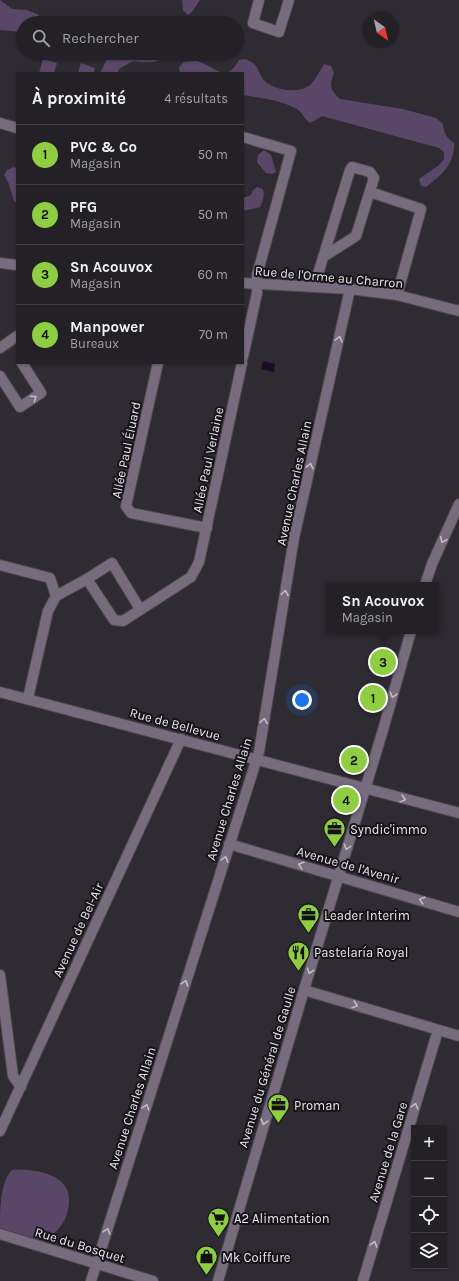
<!DOCTYPE html>
<html lang="fr">
<head>
<meta charset="utf-8">
<style>
  body { margin:0; font-family:Karla,sans-serif; background:#2b282e; color:#f1f3f6 }
  .controls { position:absolute; right:12px; bottom:12px; display:grid; overflow:hidden; border-radius:0px; box-shadow:0 1px 3px #0004 }
  .controls button { width:36px; height:36px; display:grid; place-items:center; padding:0; border:0; border-bottom:1px solid #403e43; background:#232026; color:#f1f3f6; font:20px sans-serif }
  .compass { position:absolute; left:363px; top:12px; width:36px; height:36px; border-radius:50%; background:#232026; box-shadow:0 1px 3px #0004; rotate:146deg }
  .you { position:absolute; left:302px; top:700px; width:14px; height:14px; margin:-10px; border:3px solid #fff; border-radius:50%; background:#1a73e8; box-shadow:0 0 0 6px #1a73e833 }
  .badge { display:grid; place-items:center; width:26px; height:26px; border-radius:50%; background:#8fcd42; color:#111; font-size:13px; font-weight:700 }
  .pin { position:absolute; translate:-50% -50%; border:2px solid #fff; box-shadow:0 1px 4px #0006 }
  .popup { position:absolute; left:327px; top:582px; width:112px; height:52px; box-sizing:border-box; display:grid; place-content:center; border-radius:0px; background:#232026; filter:drop-shadow(0 1px 3px #0005); font-size:13px; white-space:nowrap; color:#a3a3a7 }
  .popup b { font-size:15px; color:#f1f3f6 }
  .popup::after { content:''; position:absolute; left:50%; top:100%; margin-left:-8px; border:8px solid transparent; border-top-color:#232026 }
  .list { margin:0; padding:0; list-style:none }
  h2 { display:flex; justify-content:space-between; align-items:center; height:52px; margin:0; padding:0 16px; font-size:17px }
  h2 small { font-size:13px; font-weight:400; color:#a3a3a7 }
  .list li { display:grid; grid-template-columns:26px 1fr auto; gap:12px; align-items:center; box-sizing:border-box; height:60px; padding:0 16px; border-top:1px solid #403e43 }
  .list b { display:block; font-size:15px; white-space:nowrap }
  .list p { margin:0; font-size:13px; white-space:nowrap; color:#a3a3a7 }
  .list em { font-size:13px; font-style:normal; color:#a3a3a7 }
  .icon { flex:none; width:22px; height:22px; fill:none; stroke:currentColor; stroke-width:2; stroke-linecap:round; stroke-linejoin:round }
  .map { position:relative; flex:none; width:459px; height:1281px; overflow:hidden }
  .search { position:absolute; background:#232026; box-shadow:0 1px 3px #0004; left:16px; top:16px; width:228px; height:44px; display:flex; align-items:center; gap:10px; box-sizing:border-box; padding:0 14px; border-radius:22px; color:#a3a3a7; font-size:15px }
  .panel { position:absolute; background:#232026; box-shadow:0 1px 3px #0004; left:16px; top:72px; width:228px; height:292px; border-radius:0px }
  .map>svg:first-child { display:block }
  .green { fill:#5a4768 }
  .water { fill:#1d0929 }
  .lines { fill:none; stroke-linecap:round; stroke-linejoin:round }
  .minor-casing { stroke:#4d4950; stroke-width:12 }
  .minor { stroke:#766c7d; stroke-width:10 }
  .oneway { stroke:#c1bcc5 }
  .labels { text-anchor:middle; dominant-baseline:central; stroke-width:4; stroke-linejoin:round; paint-order:stroke }
  .street-label { font-size:13px; fill:#eae7ec; stroke:#161418 }
  .poi-label { font-size:13px; fill:#eae7ec; stroke:#161418; text-anchor:start }
</style>
</head>
<body>
<div class="map">
<svg width="459" height="1281" viewBox="0 0 459 1281">
  <rect width="100%" height="100%" fill="#2f2b32"/>
  <g class="green">
    <path d="M0,0L12,9L27,10L37,14L48,23H23L22,32L0,30Z"/>
    <path d="M182,0H200L192,12L188,15L183,10Z"/>
    <path d="M96,53H168L169,54C158,64 147,63 133,61L119,69L118,73H100L106,61L104,56Z"/>
    <path d="M43,59L57,63L54,73H39Z"/>
    <path d="M245,59C260,65 256,69 263,79C272,91 302,95 312,83C315,80 321,69 324,64L331,66L334,73C329,85 330,90 340,99L403,109L436,118L443,124C444,134 447,138 454,143C455,164 441,176 426,187L421,186L419,179L439,165L444,159V152L439,148L322,116L310,123C304,119 302,111 295,108C279,100 260,98 243,95V73H180L179,67L184,62C189,62 196,60 200,62C217,68 226,84 239,60Z"/>
    <path d="M81,63L95,68L94,73H78Z"/>
    <path d="M264,150L271,155L276,172L272,174L266,173L257,162L258,155Z"/>
    <path d="M13,167L17,168V203L14,201L9,184L4,175L7,170Z"/>
    <path d="M257,187L263,189C265,196 263,201 260,207L243,211V198L251,195L253,190Z"/>
    <path d="M12,1170C35,1169 72,1173 69,1204C68,1211 66,1219 62,1224C58,1231 50,1236 44,1241L0,1228C0,1210 0,1182 12,1170Z"/>
  </g>
  <path class="water" d="M263,361L275,364L274,372L261,369Z"/>
  <g class="lines">
    <defs>
      <g id="minor">
        <path d="M259,0L253,23L279,32L289,0"/>
        <path d="M0,123L17,128"/>
        <path d="M243,137L291,151L257,275V293L243,357"/>
        <path d="M370,192L421,209L397,295"/>
        <path d="M0,263L17,265"/>
        <path d="M243,283L350,289L397,295L459,311"/>
        <path d="M314,287L350,170L352,167L370,172L374,178L356,236L323,257"/>
        <path d="M0,348L17,336"/>
        <path d="M158,363L126,506L131,513L207,528"/>
        <path d="M0,376L20,407L41,393L22,363"/>
        <path d="M0,565L50,578L56,596L48,611L28,698"/>
        <path d="M87,579L114,620L123,621L191,577L199,562L242,363"/>
        <path d="M425,585L432,564L459,504"/>
        <path d="M56,596L87,579L112,563L140,609"/>
        <path d="M0,692L459,813"/>
        <path d="M229,844L459,912"/>
        <path d="M0,975L13,1076L21,1087"/>
        <path d="M304,990L459,1036"/>
        <path d="M0,1131L181,739"/>
        <path d="M0,1234L153,1281"/>
        <path d="M91,1281L259,752L294,538L350,289"/>
        <path d="M218,1281L304,990L383,730L411,631"/>
        <path d="M363,1281L438,1030"/>
      </g>
    </defs>
    <use href="#minor" class="minor-casing"/>
    <use href="#minor" class="minor"/>
  </g>
  <defs><path id="oneway-chevron" d="M-2-3.5L2.5 0L-2 3.5" fill="none" stroke-width="1.6" stroke-linecap="round" stroke-linejoin="round"/></defs>
  <g class="oneway">
    <use href="#oneway-chevron" transform="translate(339 339) rotate(-77)"/>
    <use href="#oneway-chevron" transform="translate(34 398) rotate(-34)"/>
    <use href="#oneway-chevron" transform="translate(310 466) rotate(-77)"/>
    <use href="#oneway-chevron" transform="translate(443 540) rotate(115)"/>
    <use href="#oneway-chevron" transform="translate(285 593) rotate(-81)"/>
    <use href="#oneway-chevron" transform="translate(393 695) rotate(106)"/>
    <use href="#oneway-chevron" transform="translate(264 721) rotate(-81)"/>
    <use href="#oneway-chevron" transform="translate(403 799) rotate(15)"/>
    <use href="#oneway-chevron" transform="translate(347 847) rotate(107)"/>
    <use href="#oneway-chevron" transform="translate(225 859) rotate(-72)"/>
    <use href="#oneway-chevron" transform="translate(301 865) rotate(-164)"/>
    <use href="#oneway-chevron" transform="translate(422 900) rotate(-163)"/>
    <use href="#oneway-chevron" transform="translate(310 971) rotate(107)"/>
    <use href="#oneway-chevron" transform="translate(185 983) rotate(-72)"/>
    <use href="#oneway-chevron" transform="translate(355 1005) rotate(17)"/>
    <use href="#oneway-chevron" transform="translate(415 1106) rotate(-73)"/>
    <use href="#oneway-chevron" transform="translate(146 1107) rotate(-72)"/>
    <use href="#oneway-chevron" transform="translate(264 1122) rotate(106)"/>
    <use href="#oneway-chevron" transform="translate(107 1231) rotate(-72)"/>
    <use href="#oneway-chevron" transform="translate(374 1244) rotate(-73)"/>
  </g>
  <defs>
    <symbol id="office-pin" viewBox="-11 -11 22 30"><path d="M0 17L-7.5 6A9.5 9.5 0 1 1 7.5 6Z" fill="#8fcd42" stroke="#161418"/><path d="M-6-3h4V-5.5h4V-3h4V5H-6ZM-1-4.5V-3h2v-1.5ZM-6 0V1H6V0Z" fill="#111"/></symbol>
    <symbol id="restaurant-pin" viewBox="-11 -11 22 30"><path d="M0 17L-7.5 6A9.5 9.5 0 1 1 7.5 6Z" fill="#8fcd42" stroke="#161418"/><path d="M-5-6h1v4h1v-4h1v4h1v-4h1v5L-1.5 .5V6h-2V.5L-5-1ZM5-6V6H3V1.5H1.5Q1.5-4 5-6Z" fill="#111"/></symbol>
    <symbol id="supermarket-pin" viewBox="-11 -11 22 30"><path d="M0 17L-7.5 6A9.5 9.5 0 1 1 7.5 6Z" fill="#8fcd42" stroke="#161418"/><path d="M-6-5.5h2.5l.6 2H6L4.5 2H-2.5L-4.4-4H-6ZM-1.5 3.2a1.3 1.3 0 1 0 .1 0ZM3 3.2a1.3 1.3 0 1 0 .1 0Z" fill="#111"/></symbol>
    <symbol id="shop-pin" viewBox="-11 -11 22 30"><path d="M0 17L-7.5 6A9.5 9.5 0 1 1 7.5 6Z" fill="#8fcd42" stroke="#161418"/><path d="M-5-2.5h2.3a2.7 3.5 0 0 1 5.4 0H5L5.5 6h-11ZM-1.5-2.5h3a1.5 2.3 0 0 0-3 0Z" fill="#111"/></symbol>
  </defs>
  <g fill-rule="evenodd">
    <use href="#office-pin" x="322" y="816" width="25" height="34"/>
    <use href="#office-pin" x="296" y="902" width="25" height="34"/>
    <use href="#restaurant-pin" x="286" y="940" width="25" height="34"/>
    <use href="#office-pin" x="266" y="1092" width="25" height="34"/>
    <use href="#supermarket-pin" x="206" y="1206" width="25" height="34"/>
    <use href="#shop-pin" x="194" y="1244" width="25" height="34"/>
  </g>
  <g class="labels">
    <g class="street-label">
      <text transform="translate(329 277) rotate(5)">Rue de l'Orme au Charron</text>
      <text transform="translate(126 450) rotate(-78)">Allée Paul Éluard</text>
      <text transform="translate(208 460) rotate(-78)">Allée Paul Verlaine</text>
      <text transform="translate(294 483) rotate(-78)">Avenue Charles Allain</text>
      <text transform="translate(175 724) rotate(15)">Rue de Bellevue</text>
      <text transform="translate(229 799) rotate(-73)">Avenue Charles Allain</text>
      <text transform="translate(348 865) rotate(16)">Avenue de l'Avenir</text>
      <text transform="translate(78 930) rotate(-65)">Avenue de Bel-Air</text>
      <text transform="translate(267 1067) rotate(-73)">Avenue du Général de Gaulle</text>
      <text transform="translate(132 1108) rotate(-72)">Avenue Charles Allain</text>
      <text transform="translate(388 1152) rotate(-73)">Avenue de la Gare</text>
      <text transform="translate(80 1245) rotate(17)">Rue du Bosquet</text>
    </g>
    <g class="poi-label">
      <text x="350" y="829">Syndic'immo</text>
      <text x="324" y="915">Leader Interim</text>
      <text x="314" y="952">Pastelaría Royal</text>
      <text x="294" y="1105">Proman</text>
      <text x="234" y="1218">A2 Alimentation</text>
      <text x="222" y="1257">Mk Coiffure</text>
    </g>
  </g>
</svg>
<div class="controls">
<button>+</button>
<button>−</button>
<button><svg class="icon" aria-label="locate" viewBox="0 0 24 24"><circle cx="12" cy="12" r="6"/><path d="M12 2v4M12 18v4M2 12h4M18 12h4"/></svg></button>
<button><svg class="icon" aria-label="layers" viewBox="0 0 24 24"><path d="M12 4l9 5-9 5-9-5zM3 14l9 5 9-5"/></svg></button>
</div>
<svg class="compass" viewBox="-18 -18 36 36"><path d="M0-13l5 13h-10z" fill="#e53935"/><path d="M0 13l5-13h-10z" fill="#a3a3a7"/></svg>
<div class="you"></div>
<div class="pin badge" style="left:373px;top:698px">1</div>
<div class="pin badge" style="left:354px;top:760px">2</div>
<div class="pin badge" style="left:383px;top:662px">3</div>
<div class="popup"><b>Sn Acouvox</b>Magasin</div>
<div class="pin badge" style="left:346px;top:800px">4</div>
<div class="search"><svg class="icon" aria-label="search" viewBox="0 0 24 24"><circle cx="10" cy="10" r="6"/><path d="M15 15l6 6"/></svg>Rechercher</div>
<section class="panel">
<h2>À proximité<small>4 résultats</small></h2>
<ul class="list">
<li><span class="badge">1</span><div><b>PVC &amp; Co</b><p>Magasin</p></div><em>50 m</em></li>
<li><span class="badge">2</span><div><b>PFG</b><p>Magasin</p></div><em>50 m</em></li>
<li><span class="badge">3</span><div><b>Sn Acouvox</b><p>Magasin</p></div><em>60 m</em></li>
<li><span class="badge">4</span><div><b>Manpower</b><p>Bureaux</p></div><em>70 m</em></li>
</ul>
</section>
</div>
</body>
</html>
